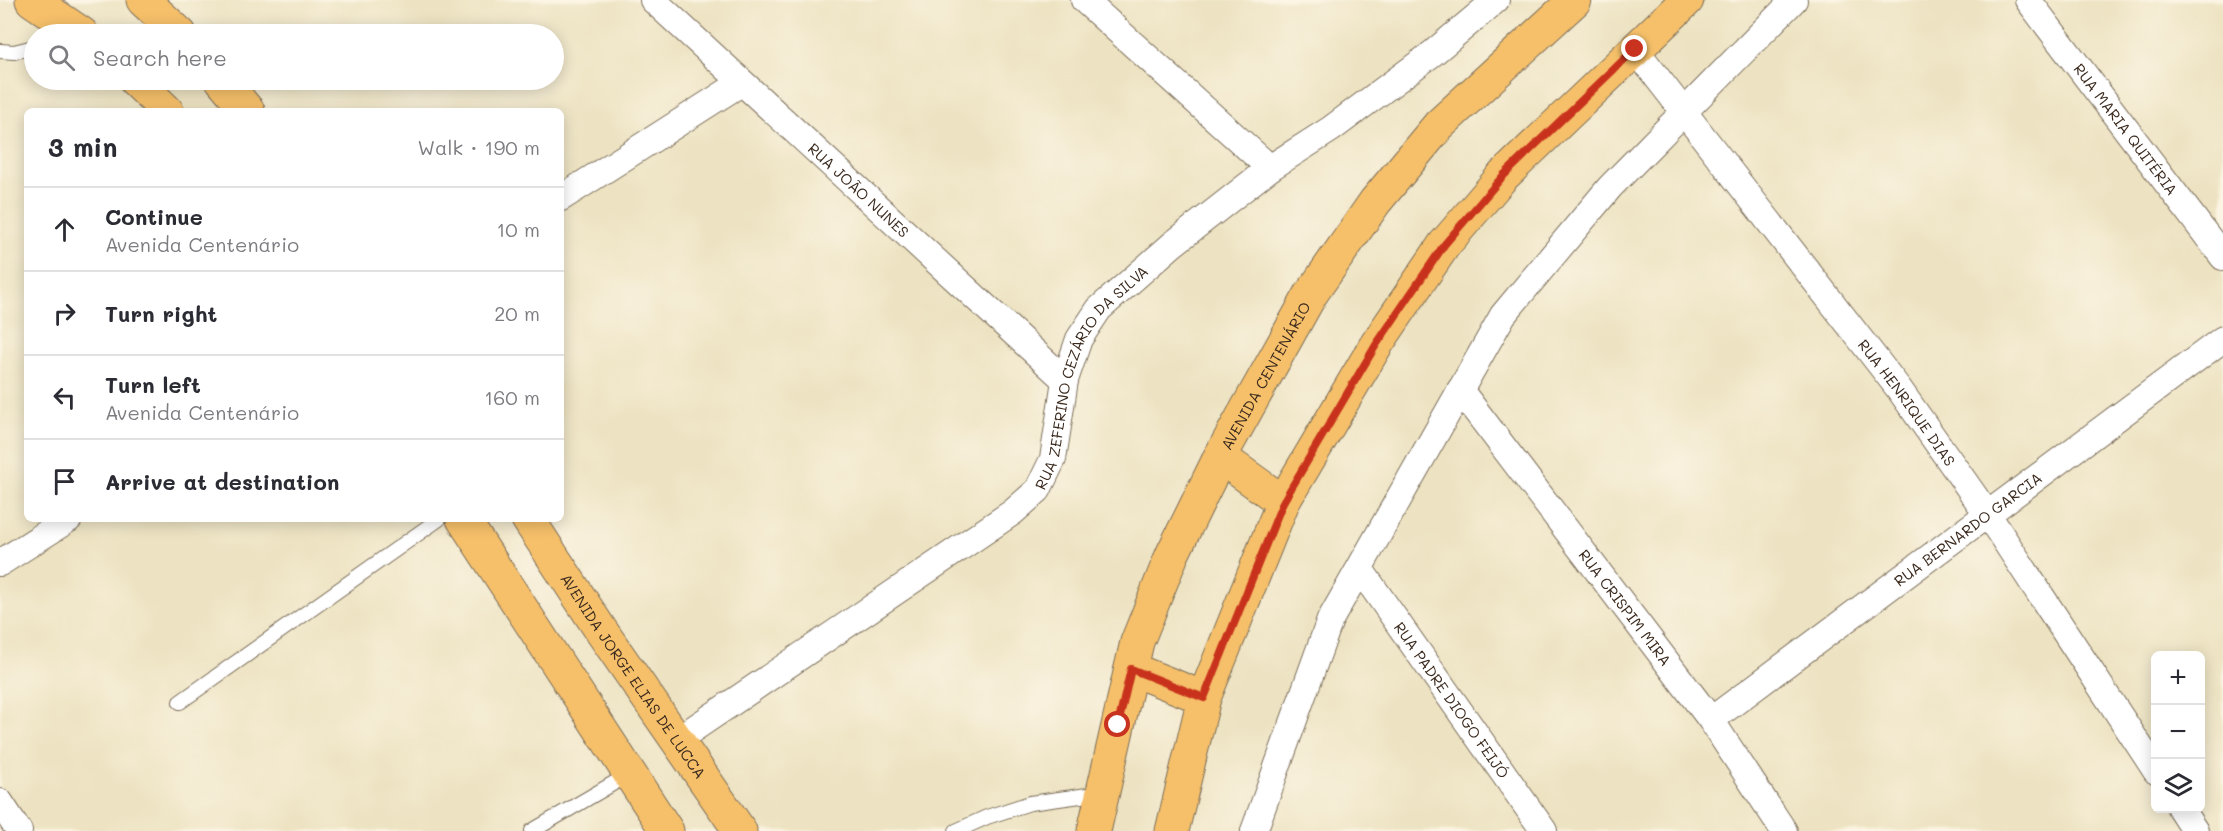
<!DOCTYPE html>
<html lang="en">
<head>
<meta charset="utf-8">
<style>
  body { margin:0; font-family:Mali,sans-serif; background:#f2f2f3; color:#2b2b33 }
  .controls { position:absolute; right:18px; bottom:18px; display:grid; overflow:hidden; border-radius:9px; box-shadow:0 3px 15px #0003 }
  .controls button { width:54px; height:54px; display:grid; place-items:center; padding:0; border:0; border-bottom:2px solid #e1e1e2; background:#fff; color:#2b2b33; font:30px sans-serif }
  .stop { position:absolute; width:18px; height:18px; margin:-14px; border:4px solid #c8321e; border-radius:50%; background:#fff }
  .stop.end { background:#c8321e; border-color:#fff; box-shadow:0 2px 6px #0008 }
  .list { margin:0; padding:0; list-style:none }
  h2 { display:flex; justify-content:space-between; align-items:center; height:78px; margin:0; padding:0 24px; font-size:26px }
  h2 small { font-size:20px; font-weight:400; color:#7c7c81 }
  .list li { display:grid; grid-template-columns:39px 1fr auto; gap:18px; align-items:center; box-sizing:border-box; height:84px; padding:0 24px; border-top:2px solid #e1e1e2 }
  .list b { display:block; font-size:22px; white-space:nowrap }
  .list p { margin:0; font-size:20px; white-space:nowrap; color:#7c7c81 }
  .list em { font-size:20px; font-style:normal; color:#7c7c81 }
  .icon { flex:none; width:33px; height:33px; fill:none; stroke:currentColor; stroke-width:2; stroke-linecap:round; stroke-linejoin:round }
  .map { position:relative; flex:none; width:2223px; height:831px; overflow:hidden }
  .search { position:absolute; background:#fff; box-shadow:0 3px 15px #0003; left:24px; top:24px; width:540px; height:66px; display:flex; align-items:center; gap:15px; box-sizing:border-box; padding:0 21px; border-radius:33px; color:#7c7c81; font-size:22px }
  .panel { position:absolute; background:#fff; box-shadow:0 3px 15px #0003; left:24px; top:108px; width:540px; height:414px; border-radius:9px }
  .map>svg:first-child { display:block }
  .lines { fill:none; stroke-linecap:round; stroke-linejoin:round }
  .service-casing { stroke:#796b57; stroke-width:16 }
  .minor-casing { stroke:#796b57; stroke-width:28 }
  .primary-casing { stroke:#796b57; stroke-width:35 }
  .service { stroke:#fff; stroke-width:14 }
  .minor { stroke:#fff; stroke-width:26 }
  .primary { stroke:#f6c06b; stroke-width:33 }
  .route { stroke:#c8321e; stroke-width:8 }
  .labels { text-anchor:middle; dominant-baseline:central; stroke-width:4.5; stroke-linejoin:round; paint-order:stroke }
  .street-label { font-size:15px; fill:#3b2a1e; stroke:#fcf5e5 }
</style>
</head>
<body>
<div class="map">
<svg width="2223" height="831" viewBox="0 0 2223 831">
  <rect width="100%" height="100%" fill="#fcf5e5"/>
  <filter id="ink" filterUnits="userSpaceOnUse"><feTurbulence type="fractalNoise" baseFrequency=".0167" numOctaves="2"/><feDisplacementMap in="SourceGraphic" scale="12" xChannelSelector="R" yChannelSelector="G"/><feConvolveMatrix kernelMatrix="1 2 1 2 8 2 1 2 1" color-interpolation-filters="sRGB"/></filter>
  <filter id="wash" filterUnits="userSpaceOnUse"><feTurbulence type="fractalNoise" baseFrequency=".008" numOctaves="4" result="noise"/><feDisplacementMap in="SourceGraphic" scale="24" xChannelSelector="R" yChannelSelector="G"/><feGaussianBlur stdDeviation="1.35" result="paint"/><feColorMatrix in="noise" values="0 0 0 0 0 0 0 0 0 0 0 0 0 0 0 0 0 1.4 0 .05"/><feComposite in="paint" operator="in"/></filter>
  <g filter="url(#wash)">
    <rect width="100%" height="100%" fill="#ede3c2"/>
  </g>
  <g filter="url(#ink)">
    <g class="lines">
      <defs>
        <g id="service">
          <path d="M0,51L14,52L34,47"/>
          <path d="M180,702L439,519"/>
          <path d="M532,831L631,773"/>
          <path d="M956,831L987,817L1030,803L1102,793"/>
        </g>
        <g id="minor">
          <path id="s1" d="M653,0L1065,380"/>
          <path d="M1084,0L1270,168"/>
          <path id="s2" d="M2028,0L2223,257"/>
          <path id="s3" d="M1635,49L1899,389L1988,515L2156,771"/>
          <path d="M561,198L741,83"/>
          <path id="s4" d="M1460,390L1711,720L1784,831"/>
          <path d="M0,563L69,519"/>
          <path id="s5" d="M1360,569L1544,831"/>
          <path id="s6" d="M1711,720L2223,339"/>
          <path id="s7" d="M677,740L1013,512L1038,490L1053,459L1065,380L1079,339L1099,309L1173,244L1270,168L1331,129L1433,53L1496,0"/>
          <path d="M0,802L19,831"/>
          <path d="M2180,808L2195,831"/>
          <path d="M1254,831L1330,620L1503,315L1610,187L1794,0"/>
        </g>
        <g id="primary">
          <path d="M32,0L82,34"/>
          <path d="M143,0L180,34"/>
          <path d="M135,80L167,111"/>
          <path d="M222,80L248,111"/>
          <path d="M1220,457L1283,502"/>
          <path d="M463,519L667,831"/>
          <path id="s8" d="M528,519L602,632L740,831"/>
          <path d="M1131,669L1204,698"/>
          <path id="s9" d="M1094,831L1137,642L1172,555L1220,457L1311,294L1375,202L1439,125L1575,0"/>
          <path d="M1172,831L1204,698L1283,502L1376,345L1444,245L1503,176L1687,0"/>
        </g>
      </defs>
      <use href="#service" class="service-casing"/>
      <use href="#minor" class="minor-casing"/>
      <use href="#primary" class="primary-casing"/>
      <use href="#service" class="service"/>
      <use href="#minor" class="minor"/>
      <use href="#primary" class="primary"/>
    </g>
  </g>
  <g class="lines" filter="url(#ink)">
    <path class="route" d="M1118,725L1131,669L1204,698L1283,502L1376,345L1444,245L1503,176L1635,49"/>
  </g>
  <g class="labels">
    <g class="street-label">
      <text stroke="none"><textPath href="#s2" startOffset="162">RUA MARIA QUITÉRIA</textPath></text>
      <text stroke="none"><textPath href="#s1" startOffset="280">RUA JOÃO NUNES</textPath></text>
      <text stroke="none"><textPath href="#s9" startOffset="490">AVENIDA CENTENÁRIO</textPath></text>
      <text stroke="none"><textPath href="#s7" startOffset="568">RUA ZEFERINO CEZÁRIO DA SILVA</textPath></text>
      <text stroke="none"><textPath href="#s3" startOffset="446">RUA HENRIQUE DIAS</textPath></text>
      <text stroke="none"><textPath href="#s6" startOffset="320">RUA BERNARDO GARCIA</textPath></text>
      <text stroke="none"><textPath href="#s4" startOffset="273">RUA CRISPIM MIRA</textPath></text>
      <text stroke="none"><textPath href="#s8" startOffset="189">AVENIDA JORGE ELIAS DE LUCCA</textPath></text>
      <text stroke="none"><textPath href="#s5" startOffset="160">RUA PADRE DIOGO FEIJÓ</textPath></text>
    </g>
  </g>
</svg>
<div class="controls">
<button>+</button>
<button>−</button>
<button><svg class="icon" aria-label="layers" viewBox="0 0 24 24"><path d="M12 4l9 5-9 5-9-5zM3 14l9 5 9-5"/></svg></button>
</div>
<div class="stop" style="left:1118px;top:725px"></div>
<div class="stop end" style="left:1635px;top:49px"></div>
<div class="search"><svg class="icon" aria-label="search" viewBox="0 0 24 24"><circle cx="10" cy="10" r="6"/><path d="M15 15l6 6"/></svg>Search here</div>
<section class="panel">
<h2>3 min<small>Walk · 190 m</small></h2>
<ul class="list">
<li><svg class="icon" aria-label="ahead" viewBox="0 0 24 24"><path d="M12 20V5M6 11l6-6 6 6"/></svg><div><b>Continue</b><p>Avenida Centenário</p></div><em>10 m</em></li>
<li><svg class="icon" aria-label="right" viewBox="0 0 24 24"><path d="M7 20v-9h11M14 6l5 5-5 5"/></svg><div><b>Turn right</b></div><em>20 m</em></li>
<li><svg class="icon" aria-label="left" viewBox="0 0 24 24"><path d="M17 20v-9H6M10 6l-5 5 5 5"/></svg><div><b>Turn left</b><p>Avenida Centenário</p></div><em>160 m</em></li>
<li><svg class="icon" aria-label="arrive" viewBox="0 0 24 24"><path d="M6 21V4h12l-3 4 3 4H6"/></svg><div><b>Arrive at destination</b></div></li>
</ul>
</section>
</div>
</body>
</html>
